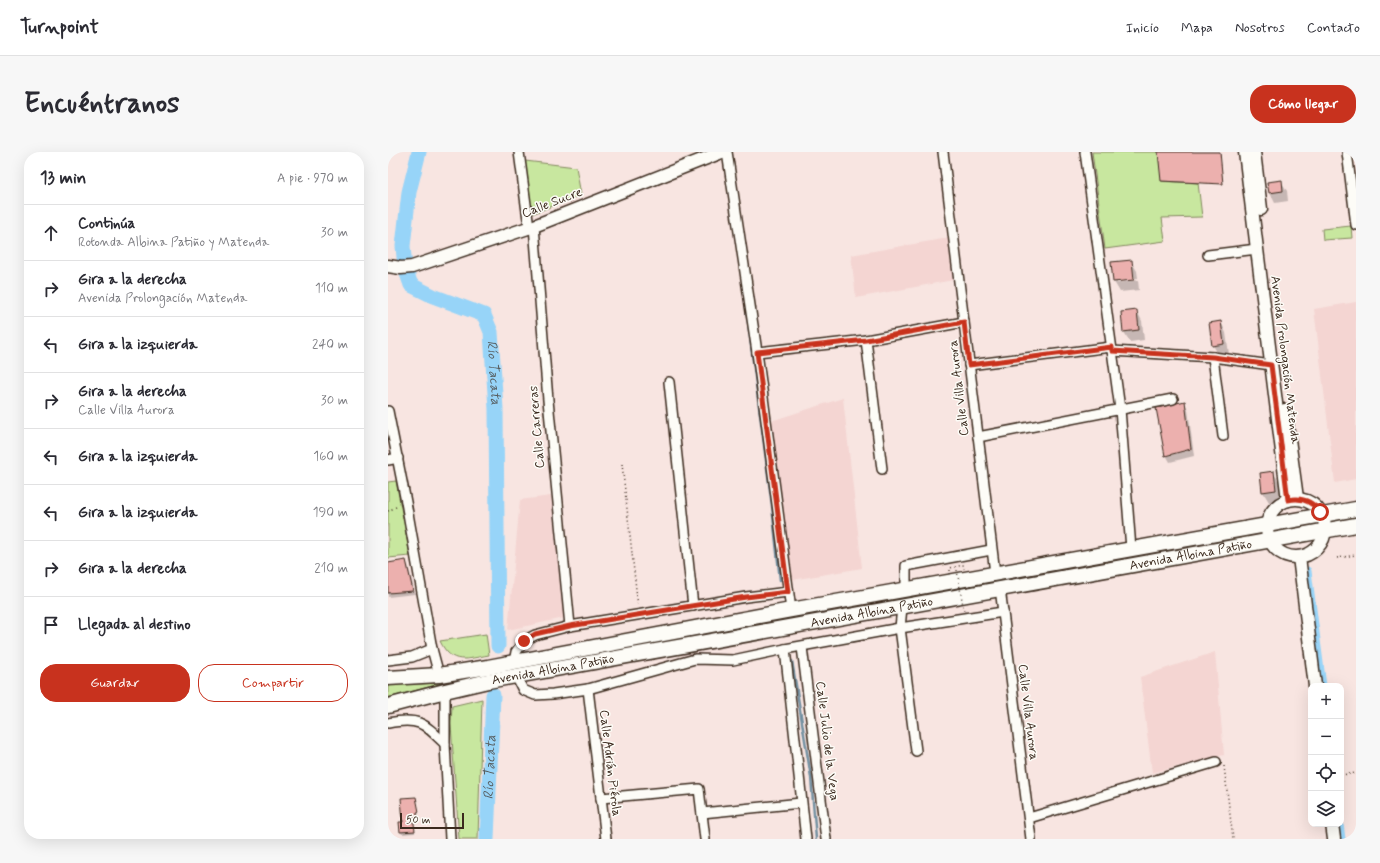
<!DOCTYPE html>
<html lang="es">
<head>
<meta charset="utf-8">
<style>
  body { margin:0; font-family:Mynerve,sans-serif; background:#f7f7f7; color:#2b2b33 }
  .controls { position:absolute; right:12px; bottom:12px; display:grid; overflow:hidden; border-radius:8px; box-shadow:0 4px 16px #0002 }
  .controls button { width:36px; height:36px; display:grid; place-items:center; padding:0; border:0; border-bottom:1px solid #e1e1e2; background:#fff; color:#2b2b33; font:20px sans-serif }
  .scale { position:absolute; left:12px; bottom:10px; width:64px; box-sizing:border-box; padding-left:4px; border:2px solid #3b2a1e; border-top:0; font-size:11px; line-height:14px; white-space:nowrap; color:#3b2a1e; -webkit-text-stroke:3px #fdfcf7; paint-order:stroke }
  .stop { position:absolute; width:12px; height:12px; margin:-9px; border:3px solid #c8321e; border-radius:50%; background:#fff }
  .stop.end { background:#c8321e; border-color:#fff; box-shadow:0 1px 4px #0008 }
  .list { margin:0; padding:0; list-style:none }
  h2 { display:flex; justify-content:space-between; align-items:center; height:52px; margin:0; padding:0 16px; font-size:17px }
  h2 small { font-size:13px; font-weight:400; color:#7c7c81 }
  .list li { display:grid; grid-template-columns:26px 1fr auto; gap:12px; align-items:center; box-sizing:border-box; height:56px; padding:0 16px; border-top:1px solid #e1e1e2 }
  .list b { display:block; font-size:15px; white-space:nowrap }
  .list p { margin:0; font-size:13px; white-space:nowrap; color:#7c7c81 }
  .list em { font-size:13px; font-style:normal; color:#7c7c81 }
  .actions { display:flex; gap:8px; padding:12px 16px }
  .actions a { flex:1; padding:9px 0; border:1px solid #c8321e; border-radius:16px; text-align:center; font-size:14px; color:#c8321e }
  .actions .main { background:#c8321e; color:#fff }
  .icon { flex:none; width:22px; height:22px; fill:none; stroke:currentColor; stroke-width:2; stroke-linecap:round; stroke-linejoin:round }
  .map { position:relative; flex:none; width:968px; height:687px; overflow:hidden; border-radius:16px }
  header { display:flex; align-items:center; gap:24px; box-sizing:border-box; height:56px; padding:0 20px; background:#fff; border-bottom:1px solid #e1e1e2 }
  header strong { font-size:19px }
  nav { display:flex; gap:22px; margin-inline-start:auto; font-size:14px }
  .intro { display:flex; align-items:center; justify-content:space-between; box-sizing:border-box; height:96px; padding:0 24px }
  h1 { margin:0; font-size:28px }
  .button { padding:10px 18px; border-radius:16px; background:#c8321e; color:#fff; font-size:14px; font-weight:700 }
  main { display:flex; gap:24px; padding:0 24px }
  aside { flex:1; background:#fff; border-radius:16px; box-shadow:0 4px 16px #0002 }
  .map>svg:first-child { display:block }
  .built { fill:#f4d5d2 }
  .green { fill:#c8e79f; stroke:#82885e }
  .shadow { fill:#0003 }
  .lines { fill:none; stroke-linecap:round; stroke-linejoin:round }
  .stream { stroke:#7290a1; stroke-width:2.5 }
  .canal { stroke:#97d4f8; stroke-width:9 }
  .river { stroke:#97d4f8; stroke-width:15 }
  .building { fill:#ecb0ae; stroke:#3b2a1e }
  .minor-casing { stroke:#3b2a1e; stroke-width:12 }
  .major-casing { stroke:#3b2a1e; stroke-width:15 }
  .highway-casing { stroke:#3b2a1e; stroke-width:17 }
  .path { stroke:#3b2a1e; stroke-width:1.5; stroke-dasharray:1 3; stroke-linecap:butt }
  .minor { stroke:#fdfcf7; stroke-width:9 }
  .major { stroke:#fdfcf7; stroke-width:12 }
  .highway { stroke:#fdfcf7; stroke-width:14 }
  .path-bridge { stroke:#3b2a1e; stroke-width:1.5; stroke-dasharray:1 3; stroke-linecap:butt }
  .route { stroke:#c8321e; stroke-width:5 }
  .labels { text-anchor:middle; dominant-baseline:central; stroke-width:3; stroke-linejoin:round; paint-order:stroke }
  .street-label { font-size:13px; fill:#3b2a1e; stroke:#fdfcf7 }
  .water-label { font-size:14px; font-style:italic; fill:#575d5f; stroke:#fdfcf7 }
</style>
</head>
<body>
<header>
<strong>Turnpoint</strong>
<nav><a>Inicio</a><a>Mapa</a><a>Nosotros</a><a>Contacto</a></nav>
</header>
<div class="intro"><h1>Encuéntranos</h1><a class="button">Cómo llegar</a></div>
<main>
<aside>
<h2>13 min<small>A pie · 970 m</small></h2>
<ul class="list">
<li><svg class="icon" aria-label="ahead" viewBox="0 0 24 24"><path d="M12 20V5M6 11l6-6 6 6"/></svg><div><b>Continúa</b><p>Rotonda Albina Patiño y Matenda</p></div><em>30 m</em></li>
<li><svg class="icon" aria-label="right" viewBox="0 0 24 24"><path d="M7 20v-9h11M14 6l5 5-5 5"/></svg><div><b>Gira a la derecha</b><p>Avenida Prolongación Matenda</p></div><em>110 m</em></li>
<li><svg class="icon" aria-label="left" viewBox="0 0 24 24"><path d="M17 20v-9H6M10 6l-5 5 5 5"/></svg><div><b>Gira a la izquierda</b></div><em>240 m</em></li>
<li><svg class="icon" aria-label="right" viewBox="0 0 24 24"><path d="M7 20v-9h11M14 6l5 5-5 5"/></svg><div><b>Gira a la derecha</b><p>Calle Villa Aurora</p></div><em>30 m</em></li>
<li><svg class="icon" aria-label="left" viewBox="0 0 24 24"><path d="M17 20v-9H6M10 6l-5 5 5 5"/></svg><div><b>Gira a la izquierda</b></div><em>160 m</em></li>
<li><svg class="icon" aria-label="left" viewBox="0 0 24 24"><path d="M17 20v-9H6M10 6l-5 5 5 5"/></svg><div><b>Gira a la izquierda</b></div><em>190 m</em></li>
<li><svg class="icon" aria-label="right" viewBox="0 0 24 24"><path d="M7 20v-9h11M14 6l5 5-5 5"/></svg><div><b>Gira a la derecha</b></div><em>210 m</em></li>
<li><svg class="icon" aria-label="arrive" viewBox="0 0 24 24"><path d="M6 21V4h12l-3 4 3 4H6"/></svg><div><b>Llegada al destino</b></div></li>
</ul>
<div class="actions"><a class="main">Guardar</a><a>Compartir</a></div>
</aside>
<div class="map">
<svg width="968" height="687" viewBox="0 0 968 687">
  <rect width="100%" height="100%" fill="#f8e5e1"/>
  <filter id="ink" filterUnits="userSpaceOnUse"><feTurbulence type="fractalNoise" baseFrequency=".025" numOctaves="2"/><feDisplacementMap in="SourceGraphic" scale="8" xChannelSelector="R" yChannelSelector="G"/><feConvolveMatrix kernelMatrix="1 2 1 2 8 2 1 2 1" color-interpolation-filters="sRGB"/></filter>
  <g filter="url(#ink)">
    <g class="built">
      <path d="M560,86L565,128L468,146L463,103Z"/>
      <path d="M968,150V327L947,331L926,157Z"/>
      <path d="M455,246L474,416L404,428L383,269Z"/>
      <path d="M163,344L176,466L120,478L132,348Z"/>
      <path d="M827,500L836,603L764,621L752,525Z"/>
    </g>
    <g class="green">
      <path d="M704,0H770L774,29L810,31L814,65L774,66L777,89L717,97Z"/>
      <path d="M137,9L188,15L193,43L144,62Z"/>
      <path d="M963,74L964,86L935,88L934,77Z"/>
      <path d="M8,329L22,404L0,406V330Z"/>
      <path d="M98,482L101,503C78,507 64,514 52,489Z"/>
      <path d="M55,531L0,546V533Z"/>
      <path d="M94,547L90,687H71L63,572L64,554Z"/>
    </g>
    <g class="shadow">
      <path d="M771,0H832L835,32L775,30Z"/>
      <path d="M893,29L899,39L900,49L887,51L882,41Z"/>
      <path d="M743,109L749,119L750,126L729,129V131L750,128L751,138L732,140L726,130Z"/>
      <path d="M749,159L754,169L756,188L742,190L736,180Z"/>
      <path d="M833,170L838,181L841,202L831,204L825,193Z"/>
      <path d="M796,250L800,257L806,304L782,310L778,303Z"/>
      <path d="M885,320L891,330L893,348L881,350L875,340L873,322Z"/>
      <path d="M18,409L20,413L27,442L0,445V412Z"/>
      <path d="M28,646L31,662H30V667H26L27,681L14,682L13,680Z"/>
    </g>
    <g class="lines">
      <g class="stream">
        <path d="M357,148L384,354L392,428"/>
        <path d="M404,509L423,625L428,687"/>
      </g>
      <g class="canal">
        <path d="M919,419L934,534"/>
        <path d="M951,672L953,687"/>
      </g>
      <g class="river">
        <path id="s1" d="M31,0L21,40L15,94L17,116L23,133L45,144L96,163L103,180L108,257L110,494"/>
        <path id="s2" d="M99,687L105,543"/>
      </g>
    </g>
    <g class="building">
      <path d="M770,0H832L835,32L773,29Z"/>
      <path d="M894,28L895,39L881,41L879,30Z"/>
      <path d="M744,108L746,128L725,130L723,110Z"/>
      <path d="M749,158L751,178L735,180L733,160Z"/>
      <path d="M833,169L836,192L824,194L821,171Z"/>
      <path d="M797,249L803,297L777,304L768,256Z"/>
      <path d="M886,319L888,338L874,340L872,321Z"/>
      <path d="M18,408L25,439L0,441V411Z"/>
      <path d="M28,645L31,660H29V665H25L27,679L12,680L11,670H15L13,646Z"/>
    </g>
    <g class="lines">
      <defs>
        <g id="minor">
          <path d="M131,0L141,75"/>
          <path d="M339,0L369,200L403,458"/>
          <path d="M555,0L607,421"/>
          <path d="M697,0L732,257L743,397"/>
          <path d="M959,0L968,73"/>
          <path d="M146,74L160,248L182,474"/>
          <path d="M820,103L869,97"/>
          <path d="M478,188L494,317"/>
          <path d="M724,199L825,205L883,213"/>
          <path d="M369,200L478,188L576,170"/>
          <path d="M825,205L835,284"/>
          <path d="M581,213L723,195"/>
          <path d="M281,230L305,454"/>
          <path d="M0,259L18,350L44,497L51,523"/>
          <path d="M590,285L785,247"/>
          <path d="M0,308L10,306"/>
          <path d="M612,436L643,687"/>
          <path d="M518,437V414L603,398"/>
          <path d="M514,455L512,476L528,599"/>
          <path d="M414,495L438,687"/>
          <path d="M397,497L418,687"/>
          <path d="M0,508L24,505L44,497"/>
          <path d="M126,510L128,500L136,489L147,483L182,474L358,445L400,440"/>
          <path d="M128,524L135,538L147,543L165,542L200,537L307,507L345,508L397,497L512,476L615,460"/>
          <path d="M200,537L218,687"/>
          <path d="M57,539V592L62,687"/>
          <path d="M0,571C31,565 36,571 57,592"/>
          <path d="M213,646L311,637L317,687"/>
          <path d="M314,661L413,651"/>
          <path d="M641,666L828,610"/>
        </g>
        <g id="major">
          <path d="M857,0L900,348"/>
          <path d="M866,0L873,57"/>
          <path d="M0,114L13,116L24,115L146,74L334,0"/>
          <path d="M897,258L909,346"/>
          <circle cx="908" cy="376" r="29"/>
          <path d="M911,405L927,534"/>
          <path d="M944,672L946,687"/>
        </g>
        <g id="highway">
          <path d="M0,526L51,523L100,515L403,458L968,357"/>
          <path id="s3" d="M0,554L57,539L100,529L968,373"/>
        </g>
      </defs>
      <use href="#minor" class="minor-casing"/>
      <use href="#major" class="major-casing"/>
      <use href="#highway" class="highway-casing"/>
      <g class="path">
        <path d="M234,312L250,455"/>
        <path d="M0,359L10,354"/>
        <path d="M949,406L968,403"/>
        <path d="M562,419V416L575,413L576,417"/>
        <path d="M836,614L845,687"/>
        <path d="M953,623L968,621"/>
      </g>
      <use href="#minor" class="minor"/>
      <use href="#major" class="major"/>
      <use href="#highway" class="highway"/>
      <path class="path-bridge" d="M569,418L576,460"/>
    </g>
  </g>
  <g class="lines" filter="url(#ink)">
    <path class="route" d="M136,489L147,482L182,474L358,445L400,440L369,200L478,188L576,170L581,213L724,195V199L825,205L883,213L900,348C913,345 924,349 932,360"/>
  </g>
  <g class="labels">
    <g class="street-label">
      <text transform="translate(164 51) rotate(-21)">Calle Sucre</text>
      <text transform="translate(897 208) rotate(83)">Avenida Prolongación Matenda</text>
      <text transform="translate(571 236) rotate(-97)">Calle Villa Aurora</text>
      <text transform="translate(149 275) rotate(-95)">Calle Carreras</text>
      <text stroke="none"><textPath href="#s3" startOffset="817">Avenida Albina Patiño</textPath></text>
      <text stroke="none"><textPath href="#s3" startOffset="493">Avenida Albina Patiño</textPath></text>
      <text stroke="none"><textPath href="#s3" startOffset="169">Avenida Albina Patiño</textPath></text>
      <text transform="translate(640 560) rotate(83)">Calle Villa Aurora</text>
      <text transform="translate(439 589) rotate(83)">Calle Julio de la Vega</text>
      <text transform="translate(222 611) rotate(83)">Calle Adrián Piérola</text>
    </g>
    <g class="water-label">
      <text stroke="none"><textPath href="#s1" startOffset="274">Río Tacata</textPath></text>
      <text stroke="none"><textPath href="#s2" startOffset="72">Río Tacata</textPath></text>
    </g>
  </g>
</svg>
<div class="controls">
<button>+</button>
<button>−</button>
<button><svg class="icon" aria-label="locate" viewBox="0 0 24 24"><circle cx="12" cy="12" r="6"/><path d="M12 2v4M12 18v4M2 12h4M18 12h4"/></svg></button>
<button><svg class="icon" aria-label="layers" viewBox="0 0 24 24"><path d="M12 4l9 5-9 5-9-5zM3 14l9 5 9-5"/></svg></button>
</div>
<div class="scale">50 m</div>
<div class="stop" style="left:932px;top:360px"></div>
<div class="stop end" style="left:136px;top:489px"></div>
</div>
</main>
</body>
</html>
